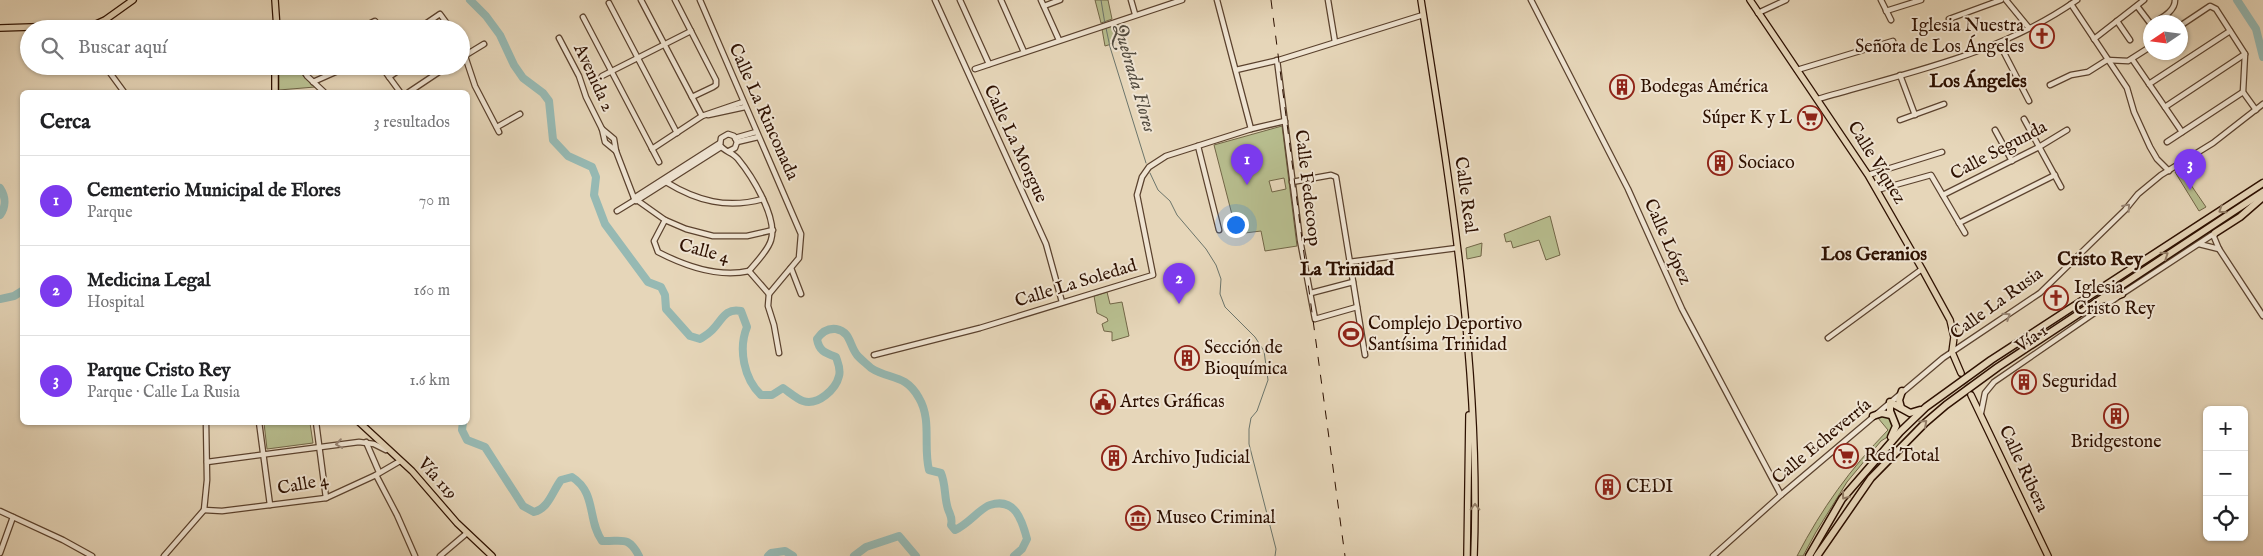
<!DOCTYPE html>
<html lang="es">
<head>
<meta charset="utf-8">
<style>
  body { margin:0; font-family:"IM FELL English",serif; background:#f2f2f2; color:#202124 }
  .controls { position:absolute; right:15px; bottom:15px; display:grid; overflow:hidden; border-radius:8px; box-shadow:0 1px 4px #0004 }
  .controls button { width:45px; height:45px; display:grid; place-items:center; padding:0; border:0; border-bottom:1px solid #e0e0e0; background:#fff; color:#202124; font:25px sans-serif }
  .compass { position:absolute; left:2143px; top:15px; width:45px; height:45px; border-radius:50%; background:#fff; box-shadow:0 1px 4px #0004; rotate:257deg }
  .you { position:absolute; left:1235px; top:224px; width:18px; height:18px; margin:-12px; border:4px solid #fff; border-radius:50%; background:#1a73e8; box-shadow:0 0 0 8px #1a73e833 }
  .badge { display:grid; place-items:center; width:32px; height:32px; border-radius:50%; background:#7c3aed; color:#fff; font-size:16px; font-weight:700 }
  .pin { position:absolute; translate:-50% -41px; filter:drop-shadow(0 1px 2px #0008) }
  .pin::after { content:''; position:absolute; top:26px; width:18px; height:15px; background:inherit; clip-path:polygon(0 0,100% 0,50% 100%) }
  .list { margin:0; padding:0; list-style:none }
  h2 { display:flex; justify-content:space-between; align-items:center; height:65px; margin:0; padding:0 20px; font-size:21px }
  h2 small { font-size:16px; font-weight:400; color:#757577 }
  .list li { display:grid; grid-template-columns:32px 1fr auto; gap:15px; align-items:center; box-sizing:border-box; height:90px; padding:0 20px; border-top:1px solid #e0e0e0 }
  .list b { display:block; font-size:19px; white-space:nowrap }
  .list p { margin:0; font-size:16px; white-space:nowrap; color:#757577 }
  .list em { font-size:16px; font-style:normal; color:#757577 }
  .icon { flex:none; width:28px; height:28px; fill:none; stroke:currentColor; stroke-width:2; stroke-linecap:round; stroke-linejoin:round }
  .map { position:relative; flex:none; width:2263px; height:556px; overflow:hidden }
  .search { position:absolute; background:#fff; box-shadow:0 1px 4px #0004; left:20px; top:20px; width:450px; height:55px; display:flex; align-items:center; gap:12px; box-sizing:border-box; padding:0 18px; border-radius:28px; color:#757577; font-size:19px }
  .panel { position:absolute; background:#fff; box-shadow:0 1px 4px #0004; left:20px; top:90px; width:450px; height:335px; border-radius:8px }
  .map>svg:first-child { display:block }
  .green { fill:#b7bd8e; stroke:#726647; fill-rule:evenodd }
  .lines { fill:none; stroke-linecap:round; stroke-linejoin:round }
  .stream { stroke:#6c756b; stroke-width:1 }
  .river { stroke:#96b9b3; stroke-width:8 }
  .major-tunnel { stroke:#cab89d; stroke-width:5.5; stroke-dasharray:5.5 3; stroke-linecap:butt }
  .minor-casing { stroke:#5b422e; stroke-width:7 }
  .major-casing { stroke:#2d1000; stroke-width:8 }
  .highway-casing { stroke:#2d1000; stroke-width:9 }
  .minor { stroke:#efe4d2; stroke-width:4.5 }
  .major { stroke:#e6d6b9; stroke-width:5.5 }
  .highway { stroke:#e6d6b9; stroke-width:6 }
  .rail { stroke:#2d1000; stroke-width:1; stroke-dasharray:9 9; stroke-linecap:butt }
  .oneway { stroke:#988574 }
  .oneway2 { stroke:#937d66 }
  .labels { text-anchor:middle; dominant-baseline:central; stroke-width:4; stroke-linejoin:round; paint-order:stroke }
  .poi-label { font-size:18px; fill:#2d1000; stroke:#efe4d2; text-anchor:start }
  .street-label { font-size:18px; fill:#2d1000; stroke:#efe4d2 }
  .water-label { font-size:19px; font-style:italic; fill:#524b3f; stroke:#efe4d2 }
  .neighbourhood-label { font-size:19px; font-weight:bold; fill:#2d1000; stroke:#efe4d2 }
</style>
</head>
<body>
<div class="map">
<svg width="2263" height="556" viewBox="0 0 2263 556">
  <rect width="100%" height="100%" fill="#e6d6b9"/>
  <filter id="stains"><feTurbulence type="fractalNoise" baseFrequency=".004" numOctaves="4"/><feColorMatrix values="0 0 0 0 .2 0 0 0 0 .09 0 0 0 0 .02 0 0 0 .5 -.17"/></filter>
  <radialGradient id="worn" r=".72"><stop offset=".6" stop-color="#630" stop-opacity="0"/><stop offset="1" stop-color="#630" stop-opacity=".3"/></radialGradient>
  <g class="green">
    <path d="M1095,0H1108L1112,19L1101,23Z"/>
    <path d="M1123,21L1115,43L1105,46L1102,29Z"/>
    <path d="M279,66H299L303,76L315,87L279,90Z"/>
    <path d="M1282,126L1297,246L1265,251L1261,231L1237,234L1214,145ZM1284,178L1286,189L1272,192L1269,181Z"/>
    <path d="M2180,169L2206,207L2199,211L2175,172Z"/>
    <path d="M1550,216L1560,255L1546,260L1539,240L1513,248L1511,241L1506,242L1504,234Z"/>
    <path d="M1482,243L1481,256L1467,259L1466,248Z"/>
    <path d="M1107,292L1110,304L1122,302L1129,336L1112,341V332L1104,331L1102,324L1108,321L1107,318L1097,313L1094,296Z"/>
    <path d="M1883,416L1890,418L1893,425L1889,436L1881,441L1847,482L1816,532L1803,556H1797C1822,508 1850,469 1888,430L1878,418Z"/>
    <path d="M264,423H310L313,443L267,449Z"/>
  </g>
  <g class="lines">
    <g class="stream">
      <path d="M1101,0L1105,24"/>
      <path d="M1106,28L1110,47L1146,163"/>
      <path d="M1150,173L1158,190L1170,201L1177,215L1206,249L1216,265L1221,279L1220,294L1225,307L1255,337L1264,351L1268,380L1257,411L1251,418L1249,429V444L1276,549L1275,556"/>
    </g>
    <g class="river">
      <path d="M470,0L486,16L500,35L514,65L523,78L543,93L549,101L553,140L568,156L592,167L596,177L594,195L605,224L648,282L661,287L665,295L666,309L690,336L700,339C703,337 707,335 710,332C721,323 724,307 741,311L747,327C738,349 744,379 761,395H772L783,388C789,392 797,399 803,401C818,406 836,389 839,376C841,369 838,363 836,357C825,353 819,351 817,339C821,333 827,328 836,329C851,332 849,345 857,355C860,359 867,364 871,368C889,380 905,373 919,398C932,420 923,446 929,470L941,473C946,485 944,497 948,509C950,515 953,518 951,525L955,530C969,524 980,508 990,505C1015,497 1022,520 1027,539L1022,549L1014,556"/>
      <path d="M2237,0L2256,29L2263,57"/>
      <path d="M0,188C6,197 6,207 0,215"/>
      <path d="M0,299L14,296L22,291"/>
      <path d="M463,422L462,430L467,440L485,447L523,506L534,512C549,508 552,492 561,480L572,477C597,493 587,520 602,541C622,542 628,535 639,556"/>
      <path d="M768,556L771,553L785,551L793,556"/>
      <path d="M854,556L866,547L899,536L916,556"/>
    </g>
    <path class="major-tunnel" d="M1961,373L1971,395"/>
    <defs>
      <g id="minor">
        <path d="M641,0L702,116"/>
        <path d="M675,0L716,80V85L713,87L692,97"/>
        <path d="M700,0L801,234L799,258L769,294L768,306L774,325L779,353"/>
        <path d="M935,0L1046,244L1062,302"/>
        <path d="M960,0L989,64"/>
        <path d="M1001,0L1024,52"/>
        <path d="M1041,0L1059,40"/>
        <path d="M1131,0L1135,14"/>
        <path d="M1217,0L1251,129"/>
        <path d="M1328,0L1335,42"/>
        <path d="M1531,0L1628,189L1682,309L1781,495"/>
        <path d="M1881,0L1891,20"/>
        <path d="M2006,0L2029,28"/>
        <path d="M609,3L677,133"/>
        <path d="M2071,4L2127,88L2134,112L2150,147L2157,159L2169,171"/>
        <path d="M1044,6L1060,0"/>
        <path d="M2137,6L2150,23"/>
        <path d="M1886,11L1921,0"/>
        <path d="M1758,13L1786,0"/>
        <path d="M583,17L659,162"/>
        <path d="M1949,19L2001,0"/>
        <path d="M2117,21L2130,40"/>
        <path d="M2155,22C2163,17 2175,11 2175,0"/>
        <path d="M2180,26L2210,6L2216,9L2245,54L2243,92L2256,110"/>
        <path d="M277,27L284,29"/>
        <path d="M359,29L375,21L380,29"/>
        <path d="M418,29L440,14L451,29"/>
        <path d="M559,38L579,76L586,97L602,129L605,142L616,151"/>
        <path d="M2094,39L2144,0"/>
        <path d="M1999,43L2029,101"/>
        <path d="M461,44L475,86L499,132"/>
        <path d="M461,58L484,44"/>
        <path d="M2132,59L2182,132"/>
        <path d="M1277,60L1300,240L1315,319L1357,307"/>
        <path d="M105,66L124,92"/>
        <path d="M301,66L307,76L324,92"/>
        <path d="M381,66L400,92"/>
        <path d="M975,69L1182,0"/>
        <path d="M1236,70L1279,60L1423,15"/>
        <path d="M1797,70L1893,41"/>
        <path d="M1900,75L1915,115"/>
        <path d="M602,76L691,31"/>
        <path d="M389,77L405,66"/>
        <path d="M313,82L349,66"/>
        <path d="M2149,84L2230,31"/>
        <path d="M2050,85L2071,75L2088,72L2107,60L2128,61L2150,47"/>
        <path d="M409,92L448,66"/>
        <path d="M1818,99C1906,73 2001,54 2077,0"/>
        <path d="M2165,107L2245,54"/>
        <path d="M708,115L745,107"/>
        <path d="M2024,119L2061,187"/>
        <path d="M1900,120L1944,104"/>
        <path d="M497,127L520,114"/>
        <path d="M602,129L614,139L616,151L634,198L665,220L686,229L713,236H747L773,230"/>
        <path d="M1995,130L2012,161"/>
        <path d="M735,138L756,132"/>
        <path d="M737,142L758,137"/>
        <path d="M2167,142L2243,92"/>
        <path d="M1198,146L1219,230"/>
        <path d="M652,149L702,116L743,102"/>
        <path d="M729,151L735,148L737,142L734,136L728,134L721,138L720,145C724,152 733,152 738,159C752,176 778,218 771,240C768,251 756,262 749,271"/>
        <path d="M1868,175L1942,152"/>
        <path d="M666,182C697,201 727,209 763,199"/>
        <path d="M1292,182L1331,175L1336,177L1365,355"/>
        <path d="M1877,190L1931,175L1965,233"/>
        <path d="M1943,195L2039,147L2067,130"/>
        <path d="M634,198L720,143"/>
        <path d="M636,201L721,147"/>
        <path d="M617,211L635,200"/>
        <path d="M665,220L654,241L658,252C685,266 718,278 749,271"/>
        <path d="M1959,223L2055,175"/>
        <path d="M2215,233L2214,237L2219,249L2263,316"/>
        <path d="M2199,244L2219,249"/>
        <path d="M1349,262L1457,248"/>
        <path d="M791,268L801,294"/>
        <path d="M749,271L769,294"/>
        <path d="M1311,293L1353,282"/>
        <path d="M1828,338L1922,269"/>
        <path d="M874,355L980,328L1153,275L1137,195L1142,177L1149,167L1166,156L1251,129L1285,121"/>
        <path d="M1981,413L1985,393L1994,382L2122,294L2215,233"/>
        <path d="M259,422L270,505"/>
        <path d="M316,422L326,498"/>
        <path d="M366,442L379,472"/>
        <path d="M207,462L359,442L374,444L386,450"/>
        <path d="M376,475L397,515L415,556"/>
        <path d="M204,510L222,511L326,498L376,475L400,461"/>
        <path d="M0,511L63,540L92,556"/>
        <path d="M0,553L13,517"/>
        <path d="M164,556L204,510L207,480L206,422"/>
        <path d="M440,556L467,533"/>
        <path d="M1713,556L1781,495L1943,358L2040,293L2125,210L2138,194L2161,175L2213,143L2263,104"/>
      </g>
      <g id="major">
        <path d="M275,0L277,29"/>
        <path d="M1421,0C1450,184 1481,369 1474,556"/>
        <path d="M1750,0L1868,175L1922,269L1950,320L1954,337L1952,352L1961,373"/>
        <path d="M0,28L94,25L105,20L133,0"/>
        <path d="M275,92V66"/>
        <path d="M1971,395L2048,556"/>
        <path d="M359,422L412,471L457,523L492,556"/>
        <path d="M1467,556L1469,415"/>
      </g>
      <g id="highway">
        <path d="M2215,233L2240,217L2263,197"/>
        <path d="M2101,300L2122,294"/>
        <path d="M1901,408L1899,400L1902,391"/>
        <path d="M1873,416L1882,413L1891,415"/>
        <path d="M1891,437L1896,426L1890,411V402L1910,413L1920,410"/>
        <path d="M1809,556L1842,499L1900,432L1926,407L1991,360L2263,183"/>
        <path d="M1817,556L1871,478L1925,423L1946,405L1998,367L2263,192"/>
      </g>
    </defs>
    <use href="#minor" class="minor-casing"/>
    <use href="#major" class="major-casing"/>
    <use href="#highway" class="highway-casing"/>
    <use href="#minor" class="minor"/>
    <use href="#major" class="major"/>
    <use href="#highway" class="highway"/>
    <path class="rail" d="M1271,0L1300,224L1345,556"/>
  </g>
  <defs><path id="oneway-chevron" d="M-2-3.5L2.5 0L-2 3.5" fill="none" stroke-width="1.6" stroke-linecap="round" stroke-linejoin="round" transform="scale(1.25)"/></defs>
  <g class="oneway">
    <use href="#oneway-chevron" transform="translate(2127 207) rotate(-49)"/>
    <use href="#oneway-chevron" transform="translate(2007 316) rotate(-34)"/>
    <use href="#oneway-chevron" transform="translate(339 444) rotate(172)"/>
  </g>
  <g class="oneway2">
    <use href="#oneway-chevron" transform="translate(2222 210) rotate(147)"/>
    <use href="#oneway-chevron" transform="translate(2165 255) rotate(-34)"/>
    <use href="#oneway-chevron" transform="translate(1924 423) rotate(-42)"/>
    <use href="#oneway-chevron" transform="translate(1845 496) rotate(127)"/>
    <use href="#oneway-chevron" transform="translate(1475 507) rotate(-90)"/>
  </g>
  <defs>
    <symbol id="church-ring" viewBox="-11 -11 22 22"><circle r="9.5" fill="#efe4d2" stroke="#8f2418" stroke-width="1.5"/><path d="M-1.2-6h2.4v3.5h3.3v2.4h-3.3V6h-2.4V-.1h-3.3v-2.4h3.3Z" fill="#8f2418"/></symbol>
    <symbol id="building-ring" viewBox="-11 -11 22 22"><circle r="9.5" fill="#efe4d2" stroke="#8f2418" stroke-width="1.5"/><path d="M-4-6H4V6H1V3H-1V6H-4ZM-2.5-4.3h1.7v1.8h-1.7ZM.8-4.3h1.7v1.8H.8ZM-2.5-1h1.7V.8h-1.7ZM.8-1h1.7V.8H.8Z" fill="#8f2418"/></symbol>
    <symbol id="supermarket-ring" viewBox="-11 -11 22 22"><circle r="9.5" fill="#efe4d2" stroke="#8f2418" stroke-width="1.5"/><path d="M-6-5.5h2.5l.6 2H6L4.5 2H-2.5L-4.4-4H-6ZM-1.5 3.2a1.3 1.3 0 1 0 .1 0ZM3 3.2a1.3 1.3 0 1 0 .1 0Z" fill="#8f2418"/></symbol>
    <symbol id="stadium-ring" viewBox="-11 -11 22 22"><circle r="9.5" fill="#efe4d2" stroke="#8f2418" stroke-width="1.5"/><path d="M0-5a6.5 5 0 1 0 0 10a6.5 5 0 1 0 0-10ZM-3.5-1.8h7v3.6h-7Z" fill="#8f2418"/></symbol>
    <symbol id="civic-ring" viewBox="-11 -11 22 22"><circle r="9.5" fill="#efe4d2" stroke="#8f2418" stroke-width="1.5"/><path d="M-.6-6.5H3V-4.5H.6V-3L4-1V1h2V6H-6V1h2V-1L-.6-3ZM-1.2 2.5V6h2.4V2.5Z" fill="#8f2418"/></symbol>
    <symbol id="museum-ring" viewBox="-11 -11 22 22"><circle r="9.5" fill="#efe4d2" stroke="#8f2418" stroke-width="1.5"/><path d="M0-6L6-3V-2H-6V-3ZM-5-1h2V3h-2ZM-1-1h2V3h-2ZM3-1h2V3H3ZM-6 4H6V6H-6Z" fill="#8f2418"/></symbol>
  </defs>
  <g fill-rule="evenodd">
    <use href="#church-ring" x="2028" y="22" width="28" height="28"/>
    <use href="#building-ring" x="1608" y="73" width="28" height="28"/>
    <use href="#supermarket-ring" x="1796" y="104" width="28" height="28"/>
    <use href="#building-ring" x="1706" y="149" width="28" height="28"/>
    <use href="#church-ring" x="2042" y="284" width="28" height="28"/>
    <use href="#stadium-ring" x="1337" y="320" width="28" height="28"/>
    <use href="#building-ring" x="1173" y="344" width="28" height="28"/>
    <use href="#building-ring" x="2010" y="368" width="28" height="28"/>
    <use href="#civic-ring" x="1089" y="388" width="28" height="28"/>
    <use href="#building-ring" x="2102" y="402" width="28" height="28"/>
    <use href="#supermarket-ring" x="1832" y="442" width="28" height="28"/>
    <use href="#building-ring" x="1100" y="444" width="28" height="28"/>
    <use href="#building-ring" x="1594" y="473" width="28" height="28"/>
    <use href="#museum-ring" x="1124" y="504" width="28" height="28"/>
  </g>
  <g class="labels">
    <g class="poi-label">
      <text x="2024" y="26" text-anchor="end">Iglesia Nuestra<tspan x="2024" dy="21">Señora de Los Ángeles</tspan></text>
      <text x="1640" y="87">Bodegas América</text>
      <text x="1792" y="118" text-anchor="end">Súper K y L</text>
      <text x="1738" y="163">Sociaco</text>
      <text x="2074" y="288">Iglesia<tspan x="2074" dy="21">Cristo Rey</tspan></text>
      <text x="1368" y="324">Complejo Deportivo<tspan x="1368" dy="21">Santísima Trinidad</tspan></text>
      <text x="1204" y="348">Sección de<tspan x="1204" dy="21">Bioquímica</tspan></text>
      <text x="2042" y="382">Seguridad</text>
      <text x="1120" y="402">Artes Gráficas</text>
      <text x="2116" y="442" text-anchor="middle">Bridgestone</text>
      <text x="1864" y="456">Red Total</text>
      <text x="1132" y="458">Archivo Judicial</text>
      <text x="1626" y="487">CEDI</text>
      <text x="1156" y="518">Museo Criminal</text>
    </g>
    <g class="street-label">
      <text transform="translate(593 78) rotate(65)">Avenida 2</text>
      <text transform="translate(763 112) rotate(66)">Calle La Rinconada</text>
      <text transform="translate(1015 144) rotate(65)">Calle La Morgue</text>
      <text transform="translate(1999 151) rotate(-28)">Calle Segunda</text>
      <text transform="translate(1876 163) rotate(58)">Calle Víquez</text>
      <text transform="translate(1307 188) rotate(83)">Calle Fedecoop</text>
      <text transform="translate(1465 195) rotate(82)">Calle Real</text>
      <text transform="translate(1667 242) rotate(66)">Calle López</text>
      <text transform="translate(704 252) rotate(15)">Calle 4</text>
      <text transform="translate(1076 284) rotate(-17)">Calle La Soledad</text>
      <text transform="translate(1997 304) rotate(-36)">Calle La Rusia</text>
      <text transform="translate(2032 339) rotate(-35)">Vía 1</text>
      <text transform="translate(1822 442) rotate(-40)">Calle Echeverría</text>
      <text transform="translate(2023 469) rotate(65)">Calle Ribera</text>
      <text transform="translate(437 479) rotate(48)">Vía 119</text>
      <text transform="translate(303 485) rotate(-10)">Calle 4</text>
    </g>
    <g class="water-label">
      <text transform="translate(1134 78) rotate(74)">Quebrada Flores</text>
    </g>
    <g class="neighbourhood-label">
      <text x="1978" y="82">Los Ángeles</text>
      <text x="1874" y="255">Los Geranios</text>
      <text x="2100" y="260">Cristo Rey</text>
      <text x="1347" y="270">La Trinidad</text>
    </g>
  </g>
  <rect width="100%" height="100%" filter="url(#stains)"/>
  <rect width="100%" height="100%" fill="url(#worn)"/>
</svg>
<div class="controls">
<button>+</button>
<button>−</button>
<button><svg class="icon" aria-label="locate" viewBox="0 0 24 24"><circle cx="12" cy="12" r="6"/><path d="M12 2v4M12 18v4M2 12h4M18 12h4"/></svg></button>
</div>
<svg class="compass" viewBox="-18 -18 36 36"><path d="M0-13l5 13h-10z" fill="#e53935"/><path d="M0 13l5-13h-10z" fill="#757577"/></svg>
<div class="you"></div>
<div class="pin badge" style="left:1247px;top:185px">1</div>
<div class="pin badge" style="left:1179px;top:304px">2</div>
<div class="pin badge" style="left:2190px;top:190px">3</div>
<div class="search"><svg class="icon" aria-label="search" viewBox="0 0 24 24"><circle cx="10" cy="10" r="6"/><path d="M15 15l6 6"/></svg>Buscar aquí</div>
<section class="panel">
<h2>Cerca<small>3 resultados</small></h2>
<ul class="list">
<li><span class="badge">1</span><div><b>Cementerio Municipal de Flores</b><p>Parque</p></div><em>70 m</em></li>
<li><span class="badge">2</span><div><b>Medicina Legal</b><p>Hospital</p></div><em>160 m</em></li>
<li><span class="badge">3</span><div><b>Parque Cristo Rey</b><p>Parque · Calle La Rusia</p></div><em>1.6 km</em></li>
</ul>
</section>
</div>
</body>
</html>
